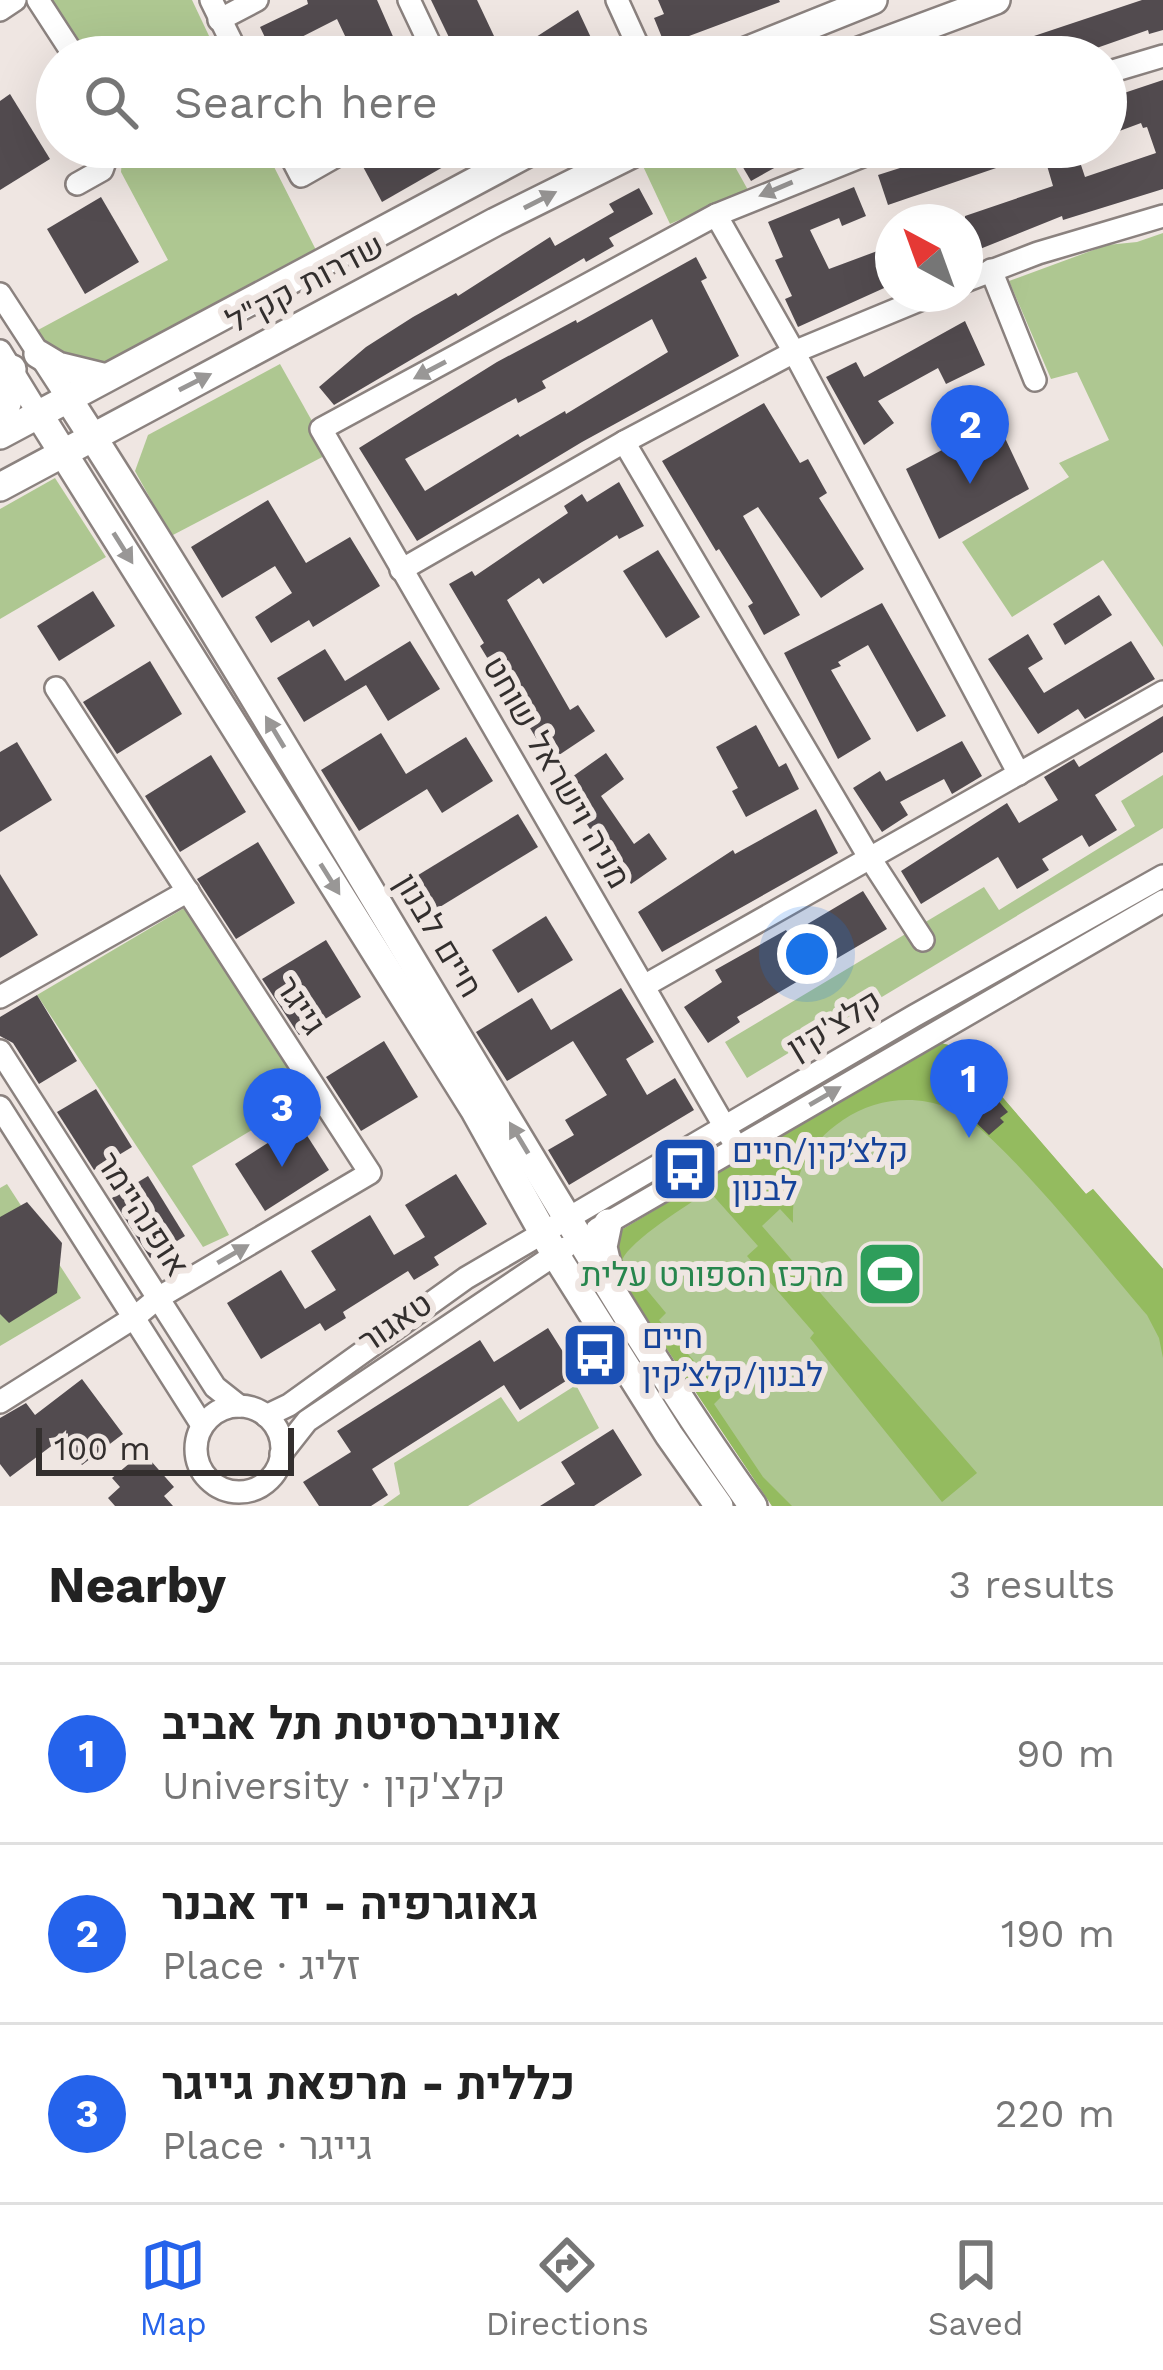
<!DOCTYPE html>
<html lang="en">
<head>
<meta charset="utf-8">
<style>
  body { margin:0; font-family:"Work Sans",Heebo,sans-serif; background:#f2f2f2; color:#222 }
  .compass { position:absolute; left:875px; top:204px; width:108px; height:108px; border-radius:50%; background:#fff; box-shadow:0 12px 48px #0002; rotate:319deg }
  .scale { position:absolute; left:36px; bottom:30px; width:258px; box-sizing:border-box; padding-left:12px; border:6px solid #332f2e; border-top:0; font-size:33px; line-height:42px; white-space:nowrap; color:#332f2e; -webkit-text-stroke:9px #efe6e2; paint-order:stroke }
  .you { position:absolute; left:807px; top:954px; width:42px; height:42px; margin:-30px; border:9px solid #fff; border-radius:50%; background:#1a73e8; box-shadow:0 0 0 18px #1a73e833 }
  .badge { display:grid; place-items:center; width:78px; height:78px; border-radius:50%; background:#2563eb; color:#fff; font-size:39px; font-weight:700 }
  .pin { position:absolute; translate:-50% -99px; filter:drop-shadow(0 3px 6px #0008) }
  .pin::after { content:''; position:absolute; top:63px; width:42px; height:36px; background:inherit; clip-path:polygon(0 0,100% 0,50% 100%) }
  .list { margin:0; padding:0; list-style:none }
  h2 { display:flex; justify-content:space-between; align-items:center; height:156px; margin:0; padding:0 48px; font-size:51px }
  h2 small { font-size:39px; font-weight:400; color:#767676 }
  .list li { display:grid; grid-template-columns:78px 1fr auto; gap:36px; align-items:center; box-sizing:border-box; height:180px; padding:0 48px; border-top:3px solid #e0e0e0 }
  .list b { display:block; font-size:45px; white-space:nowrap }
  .list p { margin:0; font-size:39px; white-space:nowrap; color:#767676 }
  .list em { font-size:39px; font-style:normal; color:#767676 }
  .icon { flex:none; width:66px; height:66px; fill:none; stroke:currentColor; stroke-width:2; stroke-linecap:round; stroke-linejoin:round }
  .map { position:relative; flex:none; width:1163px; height:1506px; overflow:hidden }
  .search { position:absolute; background:#fff; box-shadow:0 12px 48px #0002; left:36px; right:36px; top:36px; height:132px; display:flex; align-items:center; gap:30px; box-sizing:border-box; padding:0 42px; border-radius:66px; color:#767676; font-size:45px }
  .sheet { height:696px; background:#fff }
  nav { display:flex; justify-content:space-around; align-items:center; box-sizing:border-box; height:168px; border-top:3px solid #e0e0e0; background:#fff; font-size:33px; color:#767676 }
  nav a { display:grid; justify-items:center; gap:6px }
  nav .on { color:#2563eb }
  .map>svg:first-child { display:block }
  .green { fill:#aec791 }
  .forest { fill:#94bb5f }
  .building { fill:#524b4f; fill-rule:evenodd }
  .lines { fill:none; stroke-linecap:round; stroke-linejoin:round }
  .minor-casing { stroke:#8b827f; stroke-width:26 }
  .major-casing { stroke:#8b827f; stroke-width:32 }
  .minor { stroke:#fff; stroke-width:21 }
  .major { stroke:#fff; stroke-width:27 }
  .oneway { fill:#999796 }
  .labels { text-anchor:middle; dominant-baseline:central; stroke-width:12; stroke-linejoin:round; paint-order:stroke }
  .street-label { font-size:33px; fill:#332f2e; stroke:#efe6e2 }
  .transit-label { font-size:33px; fill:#164399; stroke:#efe6e2; text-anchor:start }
  .leisure-label { font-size:33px; fill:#27864d; stroke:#efe6e2; text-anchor:end }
</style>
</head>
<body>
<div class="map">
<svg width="1163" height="1506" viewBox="0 0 1163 1506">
  <rect width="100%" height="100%" fill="#efe6e2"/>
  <g class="green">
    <path d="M44,0H192L219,57H82Z"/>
    <path d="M123,147H264L317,252L105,366L50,352L38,330L168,260L121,172Z"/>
    <path d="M679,147H724L748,190L670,224L642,164Z"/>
    <path d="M1163,233V647L1103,560L1012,617L962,542L1069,477L1059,463L1109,440L1077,372L1051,379L1009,281L1107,245L1137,242Z"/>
    <path d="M280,364L330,453L171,536L135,471L148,435Z"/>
    <path d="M55,478L106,557L0,619V509Z"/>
    <path d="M1163,775V828L747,1078L725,1042L984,887L999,910L1135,826L1121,801Z"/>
    <path d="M191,904L313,1093L192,1166L229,1235L203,1247L37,995Z"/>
    <path d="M937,1042L960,1048L1086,1194L1093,1189L1163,1269V1506H772L620,1279L613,1235Z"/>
    <path d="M7,1184L81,1298L0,1346V1188Z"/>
    <path d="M576,1385L599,1428L468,1506H383L400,1494L394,1463L501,1397L518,1422Z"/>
  </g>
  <path class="forest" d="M937,1042L960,1048L1086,1194L1093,1189L1163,1269V1358L1159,1338L1147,1315C1109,1272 994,1124 949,1108C912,1094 875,1099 843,1120C805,1145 792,1181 793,1223L780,1209L762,1226L977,1473L942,1502L810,1338L814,1333L747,1256L758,1246L709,1191C687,1205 631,1240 622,1260L666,1313L659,1320L723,1395L714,1404L763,1477L792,1506H772L620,1279L613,1235Z"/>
  <g class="building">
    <path d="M307,0H377L402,57H355L337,19L272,52L260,27L308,4Z"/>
    <path d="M431,0H477L494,36L457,54Z"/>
    <path d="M658,0H779L780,2L665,45L654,18L664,14Z"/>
    <path d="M1142,0H1163V30L1149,34L1148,30L1071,57H969L1017,38L1019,41Z"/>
    <path d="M578,10L600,57H546L536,37Z"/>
    <path d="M1163,80V189L1063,220L1062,216L965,255V216L1053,186L1043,152L888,205L878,175L966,147H1075L1085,177L1156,153L1147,127L1143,128L1141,123L1106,136V99Z"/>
    <path d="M10,94L50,159L0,190V101Z"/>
    <path d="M390,147H478L382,202L361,163Z"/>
    <path d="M731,147H812L751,181Z"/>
    <path d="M854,187L866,216L842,226L839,218L810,230L829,269L880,250L893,284L798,327L785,299L792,296L775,260L783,257L768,222Z"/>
    <path d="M639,188L653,214L609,238L614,246L586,262L584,258L334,405L319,387L366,347L413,317L456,293L458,296L550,237L555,246L614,212L609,204Z"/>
    <path d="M101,197L139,262L85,294L47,229Z"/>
    <path d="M696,257L707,278L701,281L739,356L582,442L417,541L359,448L497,362L576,320L577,323ZM652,319L668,352L566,414L565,411L520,437L518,434L425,491L405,459L516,398L518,403L546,388L542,381Z"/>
    <path d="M965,321L985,365L946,384L938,368L878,401L894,423L864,445L826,377L856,362L864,377Z"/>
    <path d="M764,403L800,463L808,459L827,493L819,498L864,569L821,598L758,507L743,516L800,615L764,635L748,606L753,603L719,549L716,551L662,461Z"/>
    <path d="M997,421L1029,489L939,539L906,469Z"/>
    <path d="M619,482L644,526L619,539L617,535L543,584L539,578L507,600L570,710L578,705L595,731L550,761L480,646L484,643L449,584L472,571L475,576L519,546L568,513L564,506L582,494L587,502Z"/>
    <path d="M268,500L306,563L350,537L380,586L313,627L309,620L271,643L255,617L292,593L275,566L222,598L191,547Z"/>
    <path d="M658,550L700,617L666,638L623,571Z"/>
    <path d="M93,591L115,626L59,661L37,626Z"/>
    <path d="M1099,595L1112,615L1065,645L1053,624Z"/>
    <path d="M882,603L946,716L917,732L868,645L838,662L841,666L831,670L871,739L838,759L784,653Z"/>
    <path d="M1028,634L1043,659L1028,668L1044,693L1131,641L1155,679L1085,719L1078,709L1038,734L988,659Z"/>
    <path d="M410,641L440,689L388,721L366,685L304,722L277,678L325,649L345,681Z"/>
    <path d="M150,661L182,714L117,754L83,702Z"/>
    <path d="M1163,716V752L1095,795L1117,830L1089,847L1082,835L1042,859L1049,870L1017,889L998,857L921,904L901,871L1007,803L1019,823L1058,800L1044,777L1074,759L1079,767Z"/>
    <path d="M756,725L779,767L786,763L799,789L746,817L732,791L738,788L716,747Z"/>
    <path d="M381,733L406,774L466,737L493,781L442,813L427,789L359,831L321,770Z"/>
    <path d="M962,741L982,776L952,794L944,779L900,802L908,815L882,832L853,788L880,771L886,781Z"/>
    <path d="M17,742L52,800L0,832V752Z"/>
    <path d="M606,753L624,779L601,796L634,844L649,833L667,859L631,884L606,848L603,850L562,784Z"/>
    <path d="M211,755L246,812L180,852L145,796Z"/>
    <path d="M816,809L838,853L662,952L638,912L733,850L735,854Z"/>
    <path d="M518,814L538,847L430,913L410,880Z"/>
    <path d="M258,842L295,903L236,939L197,879Z"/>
    <path d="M0,874L38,935L0,958Z"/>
    <path d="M863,891L887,929L737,1017L740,1022L708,1043L684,1007L722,982L715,970L786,930L789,935Z"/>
    <path d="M546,916L573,960L518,993L492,950Z"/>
    <path d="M326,940L361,997L299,1035L262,979Z"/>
    <path d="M621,988L654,1042L626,1059L647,1095L675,1078L694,1110L569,1185L548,1150L574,1135L565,1120L607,1095L573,1041L507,1081L476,1032L532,998L551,1030Z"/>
    <path d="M37,995L77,1061L39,1084L13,1043L0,1036V1017Z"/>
    <path d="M384,1041L418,1097L361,1131L326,1077Z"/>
    <path d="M96,1089L132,1147L94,1170L57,1112Z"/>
    <path d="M989,1090L1008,1112L1000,1118L1004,1122L989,1135L964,1111Z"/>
    <path d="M299,1123L329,1170L265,1211L235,1164Z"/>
    <path d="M456,1174L487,1224L434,1257L439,1265L414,1280L408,1271L343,1312L346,1318L325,1331L320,1323L261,1359L227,1303L281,1270L305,1309L336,1290L311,1251L370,1215L394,1255L425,1237L405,1205Z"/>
    <path d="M148,1176L185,1236L150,1258L112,1198Z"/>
    <path d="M27,1202L62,1243L57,1293L9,1323L0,1314V1217Z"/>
    <path d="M548,1328L577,1374L520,1410L504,1385L372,1469L388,1495L371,1506H319L303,1482L351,1452L337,1431L480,1340L494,1362Z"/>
    <path d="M82,1379L123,1434L82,1465L62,1438L10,1477L0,1464V1418L26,1403L35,1415Z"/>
    <path d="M613,1429L642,1475L594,1506H540L575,1484L561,1462Z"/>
    <path d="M143,1452L174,1487L164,1496L173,1506H115L108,1498L120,1487L112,1478Z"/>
  </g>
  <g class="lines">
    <defs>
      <g id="minor">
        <path d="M38,0L75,57"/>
        <path d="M211,0L239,57"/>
        <path d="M409,0L436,57"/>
        <path d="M617,0L643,57"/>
        <path d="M0,10L15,0"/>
        <path d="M219,20L257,0"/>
        <path d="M1106,73L1163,56"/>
        <path d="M286,147L301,176L352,147"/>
        <path d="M77,184L102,170L110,147"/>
        <path d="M716,215L794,352L1019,774"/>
        <path d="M991,270L1035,380"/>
        <path d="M965,281L1038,253L1163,216"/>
        <path d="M0,294L67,397"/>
        <path d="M0,351L38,413"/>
        <path d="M624,442L866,852L923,940"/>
        <path d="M401,570L624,442L794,352L934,294"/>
        <path d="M644,986L1163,692"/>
        <path d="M0,997L188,891"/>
        <path d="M0,1051L215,1387L239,1406"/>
        <path d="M0,1107L202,1425"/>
        <path d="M737,1148L321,429L716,215L885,147"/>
        <path d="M597,1229L1163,901"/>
        <path d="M0,1402L135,1317L158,1298L370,1173L56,688"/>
        <circle cx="239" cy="1449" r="43"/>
        <path d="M266,1416L289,1405L466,1278L914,1016L1163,876"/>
        <path d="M281,1454L307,1421L565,1248"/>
      </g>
      <g id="major">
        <path d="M731,57L873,0"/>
        <path d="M843,57L996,0"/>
        <path d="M38,354L58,366L103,377"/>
        <path d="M67,397C212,622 347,853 485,1082C572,1225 656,1370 753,1506"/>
        <path d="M38,413L474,1109L555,1254L669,1435L719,1506"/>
        <path d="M0,425L10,394L12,369"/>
        <path d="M0,435L539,147"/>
        <path d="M0,487L495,222L646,147"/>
        <path d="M608,1223L603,1247L610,1277"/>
      </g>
    </defs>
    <use href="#minor" class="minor-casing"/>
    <use href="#major" class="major-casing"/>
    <use href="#minor" class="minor"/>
    <use href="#major" class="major"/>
  </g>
  <defs><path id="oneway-solid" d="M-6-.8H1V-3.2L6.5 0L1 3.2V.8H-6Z" transform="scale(3)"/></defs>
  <g class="oneway">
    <use href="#oneway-solid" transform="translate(776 189) rotate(157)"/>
    <use href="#oneway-solid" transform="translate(540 200) rotate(-27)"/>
    <use href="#oneway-solid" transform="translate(430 370) rotate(152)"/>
    <use href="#oneway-solid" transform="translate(195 382) rotate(-27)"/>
    <use href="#oneway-solid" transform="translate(123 548) rotate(58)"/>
    <use href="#oneway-solid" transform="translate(275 732) rotate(-121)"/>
    <use href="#oneway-solid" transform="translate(330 879) rotate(58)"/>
    <use href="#oneway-solid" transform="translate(825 1096) rotate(-30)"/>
    <use href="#oneway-solid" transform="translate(519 1138) rotate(-121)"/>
    <use href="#oneway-solid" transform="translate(233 1254) rotate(-30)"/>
  </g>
  <defs>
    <symbol id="bus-square" viewBox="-11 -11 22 22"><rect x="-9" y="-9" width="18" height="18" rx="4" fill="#1a4fb4" stroke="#efe6e2"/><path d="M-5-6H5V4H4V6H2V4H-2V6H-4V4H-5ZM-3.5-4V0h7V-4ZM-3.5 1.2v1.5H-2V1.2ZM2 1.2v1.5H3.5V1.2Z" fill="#fff"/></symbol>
    <symbol id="stadium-square" viewBox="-11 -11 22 22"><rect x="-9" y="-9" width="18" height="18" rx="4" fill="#2e9e5b" stroke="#efe6e2"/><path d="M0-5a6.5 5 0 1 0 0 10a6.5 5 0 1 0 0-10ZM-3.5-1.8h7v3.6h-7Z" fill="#fff"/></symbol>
  </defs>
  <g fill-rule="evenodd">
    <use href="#bus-square" x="647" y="1131" width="76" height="76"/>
    <use href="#stadium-square" x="852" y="1236" width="76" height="76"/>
    <use href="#bus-square" x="557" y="1317" width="76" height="76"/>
  </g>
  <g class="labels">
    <g class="street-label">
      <text transform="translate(305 283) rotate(-28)">שדרות קק"ל</text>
      <text transform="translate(557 772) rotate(60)">מניה וישראל שוחט</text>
      <text transform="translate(439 935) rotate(59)">חיים לבנון</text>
      <text transform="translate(301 1005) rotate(57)">גייגר</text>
      <text transform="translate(834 1024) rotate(-31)">קלצ'קין</text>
      <text transform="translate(143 1214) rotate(57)">אופנהיימר</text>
      <text transform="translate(395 1322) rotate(-34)">טאגור</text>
    </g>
    <g class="transit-label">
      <text x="732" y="1150">קלצ׳קין/חיים<tspan x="732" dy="38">לבנון</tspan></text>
      <text x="642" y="1336">חיים<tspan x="642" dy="38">לבנון/קלצ׳קין</tspan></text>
    </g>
    <g class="leisure-label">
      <text x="844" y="1274">מרכז הספורט עלית</text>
    </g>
  </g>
</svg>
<svg class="compass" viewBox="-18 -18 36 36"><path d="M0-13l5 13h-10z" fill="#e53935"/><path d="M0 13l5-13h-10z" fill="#767676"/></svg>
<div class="scale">100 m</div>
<div class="you"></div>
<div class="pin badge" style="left:969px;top:1138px">1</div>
<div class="pin badge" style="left:970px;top:484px">2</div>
<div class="pin badge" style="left:282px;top:1167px">3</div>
<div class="search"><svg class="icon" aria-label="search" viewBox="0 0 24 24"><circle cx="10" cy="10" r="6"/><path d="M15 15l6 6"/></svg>Search here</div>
</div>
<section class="sheet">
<h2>Nearby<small>3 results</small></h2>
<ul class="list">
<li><span class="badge">1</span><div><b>אוניברסיטת תל אביב</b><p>University · קלצ'קין</p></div><em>90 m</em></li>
<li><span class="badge">2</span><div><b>גאוגרפיה - יד אבנר</b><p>Place · זליג</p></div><em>190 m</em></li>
<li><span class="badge">3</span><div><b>כללית - מרפאת גייגר</b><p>Place · גייגר</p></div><em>220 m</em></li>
</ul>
</section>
<nav>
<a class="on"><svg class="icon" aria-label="map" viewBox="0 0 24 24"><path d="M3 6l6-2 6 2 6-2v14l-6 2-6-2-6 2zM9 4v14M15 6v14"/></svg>Map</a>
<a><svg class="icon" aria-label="directions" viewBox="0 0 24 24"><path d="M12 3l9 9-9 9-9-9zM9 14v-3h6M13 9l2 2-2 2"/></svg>Directions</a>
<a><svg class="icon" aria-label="saved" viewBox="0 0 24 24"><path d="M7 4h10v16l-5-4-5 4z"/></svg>Saved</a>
</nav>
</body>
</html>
